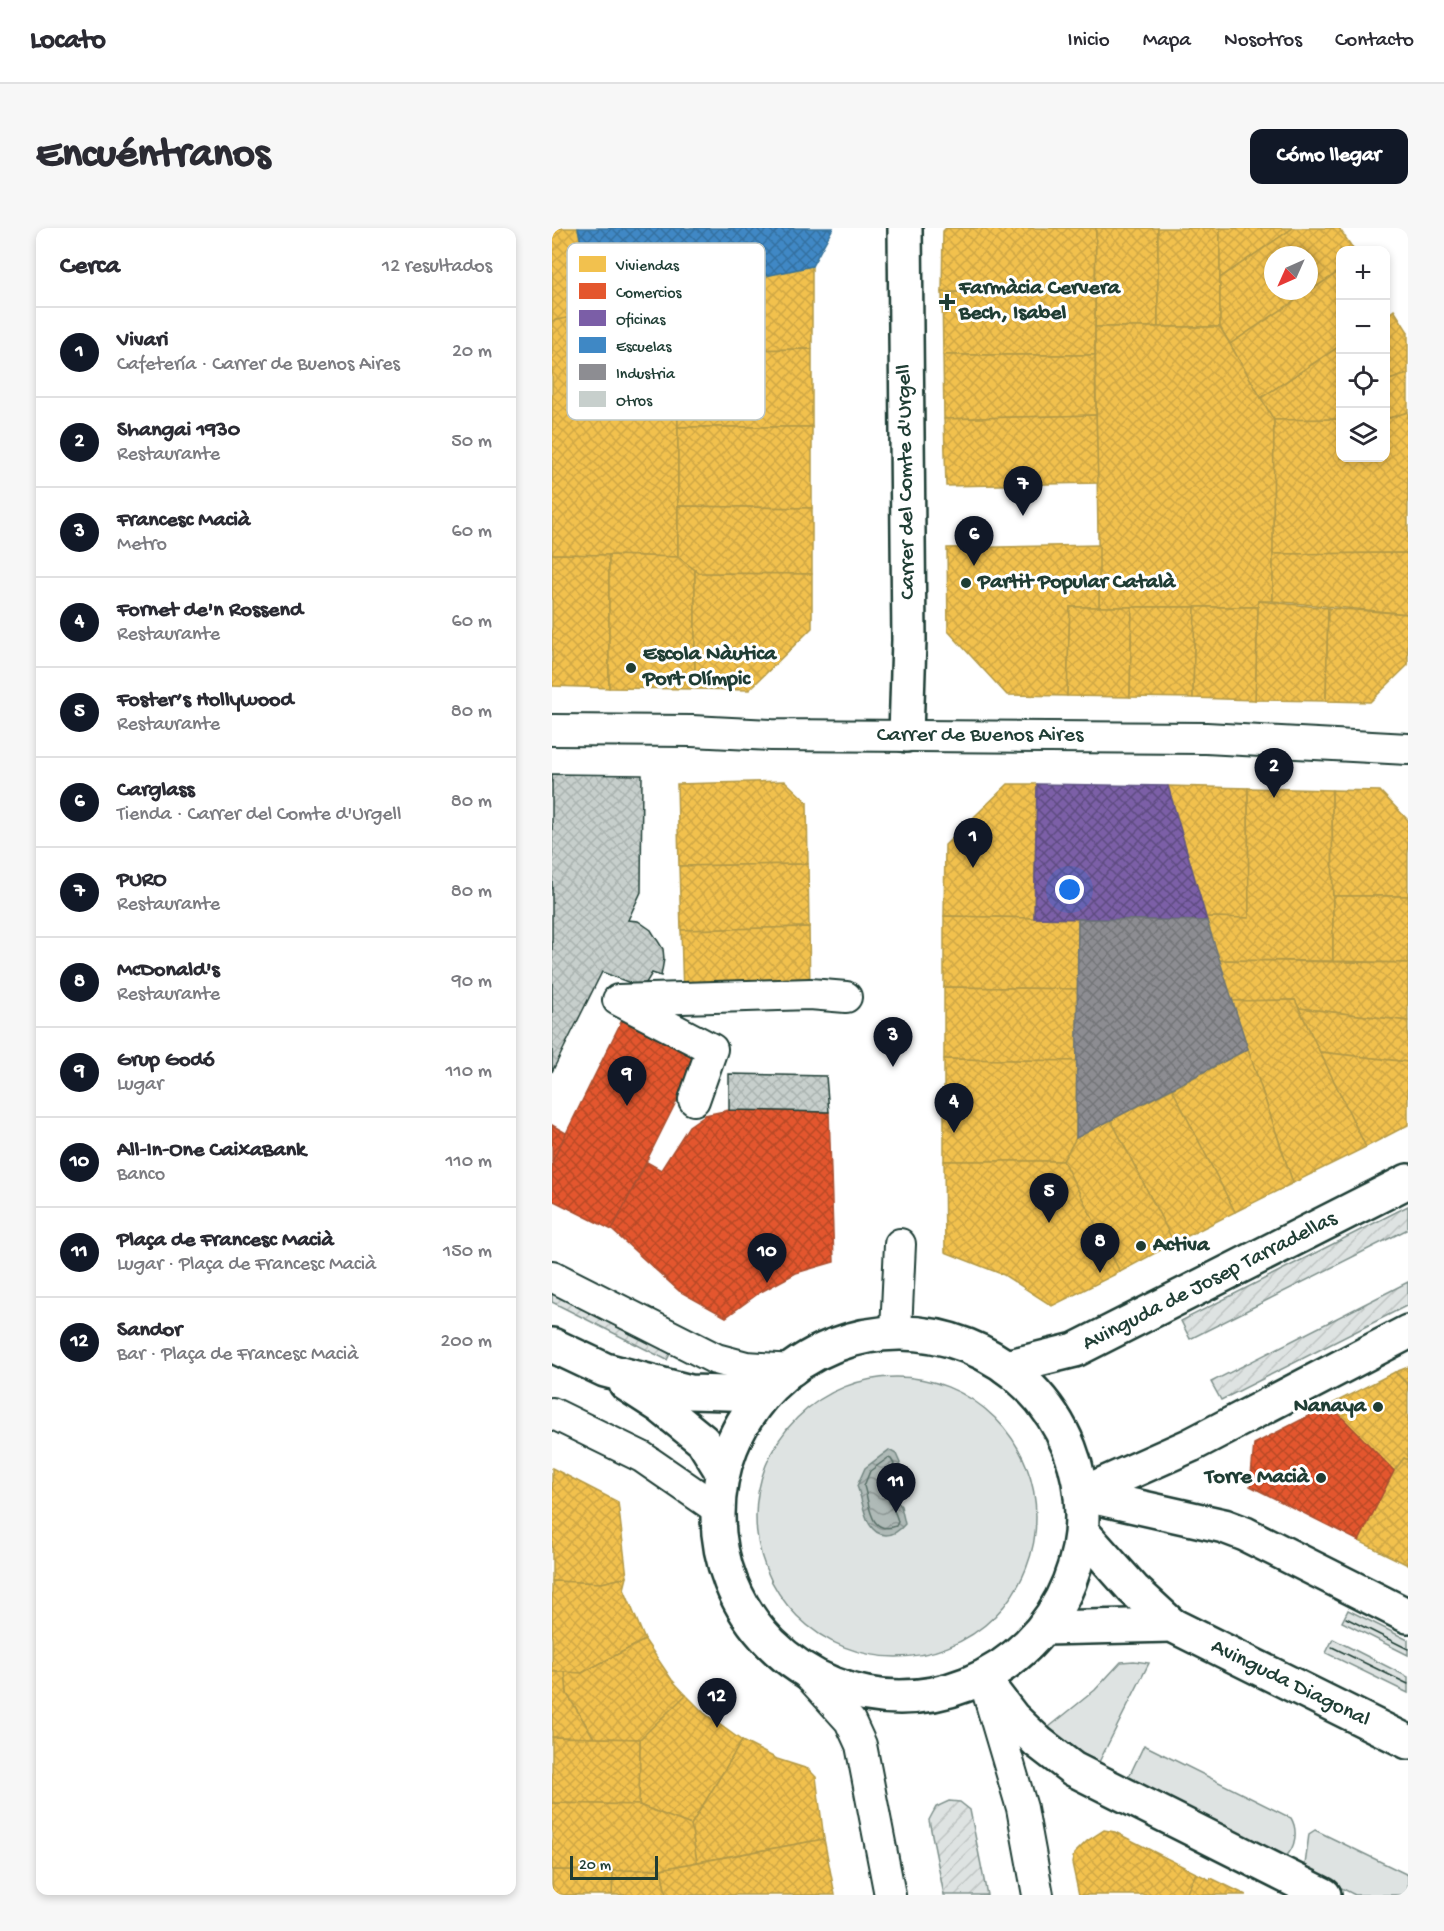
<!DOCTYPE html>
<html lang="es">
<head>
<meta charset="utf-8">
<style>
  body { margin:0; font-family:"Gochi Hand",sans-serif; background:#f7f7f7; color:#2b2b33 }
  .controls { position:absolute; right:18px; top:18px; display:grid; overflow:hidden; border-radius:12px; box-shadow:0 3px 9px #0003 }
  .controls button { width:54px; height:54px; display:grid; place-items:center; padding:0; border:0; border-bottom:2px solid #e1e1e2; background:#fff; color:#2b2b33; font:30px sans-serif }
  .compass { position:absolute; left:712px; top:18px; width:54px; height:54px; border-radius:50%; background:#fff; box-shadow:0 3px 9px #0003; rotate:225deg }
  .scale { position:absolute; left:18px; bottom:15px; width:88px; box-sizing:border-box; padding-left:6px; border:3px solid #1f3d34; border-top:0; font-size:16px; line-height:21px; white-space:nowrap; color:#1f3d34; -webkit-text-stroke:4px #fff; paint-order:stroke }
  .you { position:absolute; left:518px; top:662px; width:21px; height:21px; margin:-15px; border:4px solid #fff; border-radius:50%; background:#1a73e8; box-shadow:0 0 0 9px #1a73e833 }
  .badge { display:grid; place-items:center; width:39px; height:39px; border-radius:50%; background:#111827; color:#fff; font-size:20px; font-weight:700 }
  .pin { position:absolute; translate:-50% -50px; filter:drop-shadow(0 2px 3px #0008) }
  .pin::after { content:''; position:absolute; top:32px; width:21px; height:18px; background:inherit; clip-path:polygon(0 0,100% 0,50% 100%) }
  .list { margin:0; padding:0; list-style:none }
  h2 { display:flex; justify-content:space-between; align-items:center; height:78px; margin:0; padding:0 24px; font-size:26px }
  h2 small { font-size:20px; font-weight:400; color:#7c7c81 }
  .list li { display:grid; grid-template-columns:39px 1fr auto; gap:18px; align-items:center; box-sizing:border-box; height:90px; padding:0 24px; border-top:2px solid #e1e1e2 }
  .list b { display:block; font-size:22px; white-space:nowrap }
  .list p { margin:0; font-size:20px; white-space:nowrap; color:#7c7c81 }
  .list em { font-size:20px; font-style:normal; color:#7c7c81 }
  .icon { flex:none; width:33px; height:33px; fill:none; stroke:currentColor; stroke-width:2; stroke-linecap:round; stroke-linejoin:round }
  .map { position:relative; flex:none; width:856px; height:1667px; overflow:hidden; border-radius:12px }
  header { display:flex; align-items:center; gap:36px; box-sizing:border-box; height:84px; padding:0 30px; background:#fff; border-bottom:2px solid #e1e1e2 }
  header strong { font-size:28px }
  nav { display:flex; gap:33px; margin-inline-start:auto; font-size:21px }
  .intro { display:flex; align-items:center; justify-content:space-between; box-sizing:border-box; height:144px; padding:0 36px }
  h1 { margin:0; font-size:42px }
  .button { padding:15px 27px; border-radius:12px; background:#111827; color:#fff; font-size:21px; font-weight:700 }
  main { display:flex; gap:36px; padding:0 36px }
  aside { flex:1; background:#fff; border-radius:12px; box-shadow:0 3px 9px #0003 }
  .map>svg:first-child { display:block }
  .grass { fill:#dee3e2; stroke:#7e908b; stroke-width:1.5 }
  .garden { fill:url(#garden-furrows); stroke:#7e908b; stroke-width:1.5 }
  .water { fill:url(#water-waves); stroke:#758883; stroke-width:1.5 }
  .homes { fill:url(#homes-cross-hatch); stroke:#b39946; stroke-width:1.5; fill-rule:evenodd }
  .shops { fill:url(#shops-cross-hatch); stroke:#a94f30; stroke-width:1.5 }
  .offices { fill:url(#offices-cross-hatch); stroke:#5f5484; stroke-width:1.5 }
  .schools { fill:url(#schools-cross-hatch); stroke:#35729a; stroke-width:1.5 }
  .industry { fill:url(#industry-cross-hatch); stroke:#6c7576; stroke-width:1.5 }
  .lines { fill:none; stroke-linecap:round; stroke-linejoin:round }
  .shore { stroke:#596f68; stroke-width:1.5 }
  .building { fill:url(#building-cross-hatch); stroke:#1f3d34; stroke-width:1.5 }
  .minor-casing { stroke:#1f3d34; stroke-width:34 }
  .major-casing { stroke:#1f3d34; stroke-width:38 }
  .minor { stroke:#fff; stroke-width:30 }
  .major { stroke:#fff; stroke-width:33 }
  .tram { stroke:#1f3d34; stroke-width:1.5 }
  .poi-dot { fill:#1f3d34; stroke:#fff; stroke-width:2 }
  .labels { text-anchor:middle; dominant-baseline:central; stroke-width:6; stroke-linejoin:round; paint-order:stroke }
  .poi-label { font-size:22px; font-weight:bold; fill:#1f3d34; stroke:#fff; text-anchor:start }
  .street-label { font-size:22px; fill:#1f3d34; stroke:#fff }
  .key { fill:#fff; stroke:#bcc5c2; stroke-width:1.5 }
  .key-label { font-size:16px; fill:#1f3d34 }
</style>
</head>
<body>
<header>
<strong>Locato</strong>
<nav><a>Inicio</a><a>Mapa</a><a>Nosotros</a><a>Contacto</a></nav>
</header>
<div class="intro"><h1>Encuéntranos</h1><a class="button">Cómo llegar</a></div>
<main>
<aside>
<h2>Cerca<small>12 resultados</small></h2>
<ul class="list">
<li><span class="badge">1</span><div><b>Vivari</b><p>Cafetería · Carrer de Buenos Aires</p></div><em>20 m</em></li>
<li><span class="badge">2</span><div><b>Shangai 1930</b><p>Restaurante</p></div><em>50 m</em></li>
<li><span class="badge">3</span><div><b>Francesc Macià</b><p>Metro</p></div><em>60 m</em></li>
<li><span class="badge">4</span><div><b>Fornet de'n Rossend</b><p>Restaurante</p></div><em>60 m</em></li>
<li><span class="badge">5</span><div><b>Foster’s Hollywood</b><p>Restaurante</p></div><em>80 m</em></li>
<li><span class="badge">6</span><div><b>Carglass</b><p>Tienda · Carrer del Comte d'Urgell</p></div><em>80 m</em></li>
<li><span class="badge">7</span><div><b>PURO</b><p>Restaurante</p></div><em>80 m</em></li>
<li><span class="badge">8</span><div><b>McDonald's</b><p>Restaurante</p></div><em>90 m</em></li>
<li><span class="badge">9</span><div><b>Grup Godó</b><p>Lugar</p></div><em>110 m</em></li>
<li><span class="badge">10</span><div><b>All-In-One CaixaBank</b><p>Banco</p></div><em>110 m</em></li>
<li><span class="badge">11</span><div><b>Plaça de Francesc Macià</b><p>Lugar · Plaça de Francesc Macià</p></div><em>150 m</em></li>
<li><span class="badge">12</span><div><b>Sandor</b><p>Bar · Plaça de Francesc Macià</p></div><em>200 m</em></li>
</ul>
</aside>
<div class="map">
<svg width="856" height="1667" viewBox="0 0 856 1667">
  <defs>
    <pattern id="garden-furrows" width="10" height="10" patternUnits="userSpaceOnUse" patternTransform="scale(1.5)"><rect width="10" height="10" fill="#dee3e2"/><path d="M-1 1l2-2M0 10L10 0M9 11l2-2" fill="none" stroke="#bec4c2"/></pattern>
    <pattern id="water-waves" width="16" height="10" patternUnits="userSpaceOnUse" patternTransform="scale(1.5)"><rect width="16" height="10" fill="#afbab7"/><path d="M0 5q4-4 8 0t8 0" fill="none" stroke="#8e9896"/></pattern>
    <pattern id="homes-cross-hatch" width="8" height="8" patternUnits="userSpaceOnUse" patternTransform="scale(1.5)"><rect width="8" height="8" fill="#f2c14e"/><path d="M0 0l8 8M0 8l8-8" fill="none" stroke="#cfa745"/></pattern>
    <pattern id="shops-cross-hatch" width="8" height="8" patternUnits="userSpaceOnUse" patternTransform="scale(1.5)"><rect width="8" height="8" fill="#e4572e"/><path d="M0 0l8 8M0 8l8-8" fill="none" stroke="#b84928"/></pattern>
    <pattern id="offices-cross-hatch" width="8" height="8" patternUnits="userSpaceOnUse" patternTransform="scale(1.5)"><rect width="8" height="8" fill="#7b5ea7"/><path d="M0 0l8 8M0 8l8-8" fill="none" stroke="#5e4b81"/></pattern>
    <pattern id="schools-cross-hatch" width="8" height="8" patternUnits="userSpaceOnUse" patternTransform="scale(1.5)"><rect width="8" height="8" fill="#3f88c5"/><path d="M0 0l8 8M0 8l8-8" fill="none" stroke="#3470a1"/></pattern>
    <pattern id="industry-cross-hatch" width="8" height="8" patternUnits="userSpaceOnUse" patternTransform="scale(1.5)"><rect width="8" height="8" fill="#8d8d92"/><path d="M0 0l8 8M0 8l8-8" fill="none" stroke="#737478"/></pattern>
    <pattern id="building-cross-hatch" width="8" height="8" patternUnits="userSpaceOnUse" patternTransform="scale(1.5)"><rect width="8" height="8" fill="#c7cfcc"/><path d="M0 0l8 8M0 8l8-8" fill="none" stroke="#aab3b0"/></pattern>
  </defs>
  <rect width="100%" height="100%" fill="#fff"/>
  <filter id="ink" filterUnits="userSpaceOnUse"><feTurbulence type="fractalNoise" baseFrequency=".0167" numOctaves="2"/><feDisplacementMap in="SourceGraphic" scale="12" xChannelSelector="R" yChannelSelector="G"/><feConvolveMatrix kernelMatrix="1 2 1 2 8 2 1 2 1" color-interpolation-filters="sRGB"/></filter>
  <g filter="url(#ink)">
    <g class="grass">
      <circle cx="344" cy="1289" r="140"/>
      <path d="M796,1382L856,1412V1427L790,1394Z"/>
      <path d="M781,1411L856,1449V1465L774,1425Z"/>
      <path d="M582,1433L597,1435L545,1538L510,1513L497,1499L543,1462L569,1434Z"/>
      <path d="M592,1517L739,1590C746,1602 744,1620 733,1629L575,1553Z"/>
      <path d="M763,1602L856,1647V1667H803L756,1643L753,1637L757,1606Z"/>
    </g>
    <g class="garden">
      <path d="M856,978V1001L638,1111L629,1093Z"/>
      <path d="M856,1054V1077L669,1172L659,1154Z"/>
      <path d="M0,1065L119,1124L115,1132L0,1074Z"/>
      <path d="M397,1573L408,1574L418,1582L435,1667H392L377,1592L384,1579Z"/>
    </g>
    <path class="water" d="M337,1222L344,1226L348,1235C345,1247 339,1253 339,1266L349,1278L353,1296C348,1302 342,1307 334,1307C312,1306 312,1274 305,1258L313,1240Z"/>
    <g class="homes">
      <path d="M0,0H26L43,85L0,93Z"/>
      <path d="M394,0H544L543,65L390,64L391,3Z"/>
      <path d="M544,0H606V99H543Z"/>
      <rect x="606" y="0" width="62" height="99"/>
      <path d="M668,0H741L668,50Z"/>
      <path d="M741,0H787L802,22H788V43L678,116L668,99V50ZM721,27H757V63H721Z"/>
      <path d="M260,38V121L125,123L126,67Z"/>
      <path d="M788,43V118L709,170L678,116Z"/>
      <path d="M390,64L543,65V127H391Z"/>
      <path d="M126,67V329L0,326V93Z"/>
      <path d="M842,82L856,104V146L834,153V88Z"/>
      <path d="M543,99H668L722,192L721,373H706V379H547Z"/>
      <path d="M788,118V191L722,192L709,170Z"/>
      <path d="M260,121V199H126L125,123Z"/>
      <path d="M391,127H543L544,187L392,191Z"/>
      <path d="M856,146V184L834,191V153Z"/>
      <path d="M856,184V325L721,326L722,192L788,191V230H834V191Z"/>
      <path d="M544,187L546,255L394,258L392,191Z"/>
      <path d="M126,199H260V280L126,278Z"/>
      <path d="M126,278L260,280V346L147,345L126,329Z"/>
      <path d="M547,317V379H518L515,468L455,467L396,403L395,320Z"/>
      <path d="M856,325V386L721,373V326Z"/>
      <path d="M0,326L57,327V460L0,458Z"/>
      <path d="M57,327L126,329L143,342V461L57,460Z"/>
      <path d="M143,342L147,345L260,346V400L197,462L143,461Z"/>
      <path d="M706,373L776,380L774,473L703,472Z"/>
      <path d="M518,379H580L578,469L515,468Z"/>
      <path d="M580,379H643L641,470L578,469Z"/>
      <path d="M643,379H706L703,472L641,470Z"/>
      <path d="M776,380L856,386V437L818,474L774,473Z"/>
      <path d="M233,553L255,574L256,636L127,638L125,556Z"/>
      <path d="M456,556H485L482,690L392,688L393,617Z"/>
      <path d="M616,558L696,560L697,690L654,689Z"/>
      <path d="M696,560L780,562L781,733L666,732L654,689L697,690Z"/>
      <path d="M780,562L828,563L856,592V668H781Z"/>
      <path d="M256,636L257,699L129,702L127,638Z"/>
      <path d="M781,668H856V735L781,733Z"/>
      <path d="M392,688L526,691V761L392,759Z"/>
      <path d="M257,699L258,763L131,768L129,702Z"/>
      <path d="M666,732L856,735V793L747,780L743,772L680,773Z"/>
      <path d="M392,759L526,761L525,833L392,831Z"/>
      <path d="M743,772L814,919L741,955L680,773Z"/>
      <path d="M747,780L856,793V834L768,824Z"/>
      <path d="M696,821L741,955L683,984L620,861Z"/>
      <path d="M768,824L856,834V897L814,919Z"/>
      <path d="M392,831L525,833L524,910L511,933H392Z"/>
      <path d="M620,861L683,984L622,1015L559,892Z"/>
      <path d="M559,892L622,1015L568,1044L511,933L524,910Z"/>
      <path d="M392,933H511L568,1044L500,1078L452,1047L393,1024Z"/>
      <path d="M856,1139V1157L843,1144Z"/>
      <path d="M843,1144L856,1157V1232L852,1230L842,1243L778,1177Z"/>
      <path d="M852,1230L856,1232V1337L807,1313L842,1243Z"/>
      <path d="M0,1240L66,1274L75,1349L50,1355L0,1353Z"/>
      <path d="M75,1349L72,1361L93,1412L30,1445L0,1444V1353L50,1355Z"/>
      <path d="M93,1412L120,1452L134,1467L88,1511L42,1510L15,1466L13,1444L30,1445Z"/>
      <path d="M0,1444H13L15,1466L42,1510L0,1509Z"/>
      <path d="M134,1467L152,1485L190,1513L139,1597L87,1577L88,1511Z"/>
      <path d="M0,1509L88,1511L87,1577L0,1575Z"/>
      <path d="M190,1513L225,1531L256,1541L264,1549L272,1611L145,1634L139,1597Z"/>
      <path d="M0,1575L87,1577L139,1597L145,1634L109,1641L61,1643L0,1642Z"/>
      <path d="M552,1602L563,1604L644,1645L634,1667H527L520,1635L522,1626L535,1613Z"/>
      <path d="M272,1611L283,1667H114L109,1641Z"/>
      <path d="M109,1641L114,1667H60L61,1643Z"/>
      <path d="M0,1642L61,1643L60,1667H0Z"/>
      <path d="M644,1645L658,1652L659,1650L694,1667H634Z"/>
    </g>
    <g class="shops">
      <path d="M74,784L150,822L60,1002L0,972V934Z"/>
      <path d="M177,882L277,884L282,1034L244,1045L207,1065L174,1089L127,1063L60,1002L95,934L109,942L137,898L153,887Z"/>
      <path d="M0,897L14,905L0,934Z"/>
      <path d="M778,1177L842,1243L807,1313L698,1258L702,1216Z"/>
    </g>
    <path class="offices" d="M485,556L616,558L655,693L482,690Z"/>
    <path class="schools" d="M26,0H281L260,38L43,85Z"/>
    <path class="industry" d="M526,691L655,693L696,821L524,910Z"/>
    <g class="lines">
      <path class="shore" d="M336,1230L339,1231L342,1236C340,1243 335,1247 333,1254C330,1269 343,1278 346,1294L344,1298C317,1308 318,1276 312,1258L318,1243Z"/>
    </g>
    <g class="building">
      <path d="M0,546L90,547L89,664L76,692L86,693L99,702L111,721L112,731L109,748L100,745L94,755L86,758L50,744L0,844Z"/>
      <path d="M177,846L274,848L277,884L177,882Z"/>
    </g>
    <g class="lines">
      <defs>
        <g id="minor">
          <path d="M0,502L140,503L219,507L654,510L856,521"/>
          <path d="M142,872L160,821L66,772L258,766L294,769"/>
          <path d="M0,1048L164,1131L194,1139L241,1142"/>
          <path d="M344,1103L348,1016"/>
          <path d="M0,1185L90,1229L164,1280"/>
          <path d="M253,1443L298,1493L309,1517L338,1667"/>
          <path d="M433,1455L470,1580L486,1667"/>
        </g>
        <g id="major">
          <path d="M353,0L357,412L354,507"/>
          <circle cx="348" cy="1287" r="182"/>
          <path d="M0,1117L53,1142L138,1164L211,1166"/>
          <path d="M454,1139L523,1122L856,953"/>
          <path d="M74,1156L108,1178L151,1213L169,1242"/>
          <path d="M529,1266L639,1217L856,1104"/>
          <path d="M529,1266L672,1298L693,1306L856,1388"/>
          <path d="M532,1306L581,1361L620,1397L856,1514"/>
          <path d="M493,1400L620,1397"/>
          <path d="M431,1451L461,1490L486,1514L521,1541L772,1667"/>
        </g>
      </defs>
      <use href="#minor" class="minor-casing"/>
      <use href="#major" class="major-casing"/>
      <use href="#minor" class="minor"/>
      <use href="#major" class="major"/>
      <g class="tram">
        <path d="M794,1390L856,1421"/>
        <path d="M780,1419L856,1456"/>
      </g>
    </g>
  </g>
  <g class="poi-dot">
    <path d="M392 65h6v6h6v6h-6v6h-6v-6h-6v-6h6z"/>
    <circle cx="414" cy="355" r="6"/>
    <circle cx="79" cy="440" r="6"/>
    <circle cx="589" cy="1018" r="6"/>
    <circle cx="826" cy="1179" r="6"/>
    <circle cx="769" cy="1250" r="6"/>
  </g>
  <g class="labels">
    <g class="poi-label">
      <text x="407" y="61">Farmàcia Cervera<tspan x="407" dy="25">Bech, Isabel</tspan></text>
      <text x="426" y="355">Partit Popular Català</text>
      <text x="91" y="427">Escola Nàutica<tspan x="91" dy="25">Port Olímpic</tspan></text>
      <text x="601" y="1018">Activa</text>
      <text x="814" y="1179" text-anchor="end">Nanaya</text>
      <text x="757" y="1250" text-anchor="end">Torre Macià</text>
    </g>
    <g class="street-label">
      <text transform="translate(355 254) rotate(-91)">Carrer del Comte d'Urgell</text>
      <text x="428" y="508">Carrer de Buenos Aires</text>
      <text transform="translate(658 1054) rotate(-27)">Avinguda de Josep Tarradellas</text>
      <text transform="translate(738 1456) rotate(26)">Avinguda Diagonal</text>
    </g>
  </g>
  <rect x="15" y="15" width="198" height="177" rx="9" class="key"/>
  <rect x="27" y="28" width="27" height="16" fill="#f2c14e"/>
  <rect x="27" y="55" width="27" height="16" fill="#e4572e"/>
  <rect x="27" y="82" width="27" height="16" fill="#7b5ea7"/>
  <rect x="27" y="109" width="27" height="16" fill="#3f88c5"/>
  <rect x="27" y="136" width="27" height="16" fill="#8d8d92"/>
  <rect x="27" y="163" width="27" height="16" fill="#c7cfcc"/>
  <g class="key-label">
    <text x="64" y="42">Viviendas</text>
    <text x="64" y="69">Comercios</text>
    <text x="64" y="96">Oficinas</text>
    <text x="64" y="123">Escuelas</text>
    <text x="64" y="150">Industria</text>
    <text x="64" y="177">Otros</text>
  </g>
</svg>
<div class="controls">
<button>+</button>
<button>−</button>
<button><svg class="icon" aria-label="locate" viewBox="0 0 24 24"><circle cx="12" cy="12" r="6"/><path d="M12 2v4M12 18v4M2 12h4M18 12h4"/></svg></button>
<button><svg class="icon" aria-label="layers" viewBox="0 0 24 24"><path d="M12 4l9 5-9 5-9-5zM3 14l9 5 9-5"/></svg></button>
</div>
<svg class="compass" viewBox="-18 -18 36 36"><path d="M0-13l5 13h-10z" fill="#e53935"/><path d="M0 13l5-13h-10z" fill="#7c7c81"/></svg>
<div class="scale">20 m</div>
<div class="you"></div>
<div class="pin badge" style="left:421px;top:640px">1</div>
<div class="pin badge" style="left:722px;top:570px">2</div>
<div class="pin badge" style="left:341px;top:839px">3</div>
<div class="pin badge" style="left:402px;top:905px">4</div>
<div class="pin badge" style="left:497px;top:995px">5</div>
<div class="pin badge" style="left:422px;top:338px">6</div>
<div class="pin badge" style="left:471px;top:288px">7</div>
<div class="pin badge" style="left:548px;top:1045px">8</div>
<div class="pin badge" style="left:75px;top:878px">9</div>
<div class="pin badge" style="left:215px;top:1055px">10</div>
<div class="pin badge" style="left:344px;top:1285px">11</div>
<div class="pin badge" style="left:165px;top:1500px">12</div>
</div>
</main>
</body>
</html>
